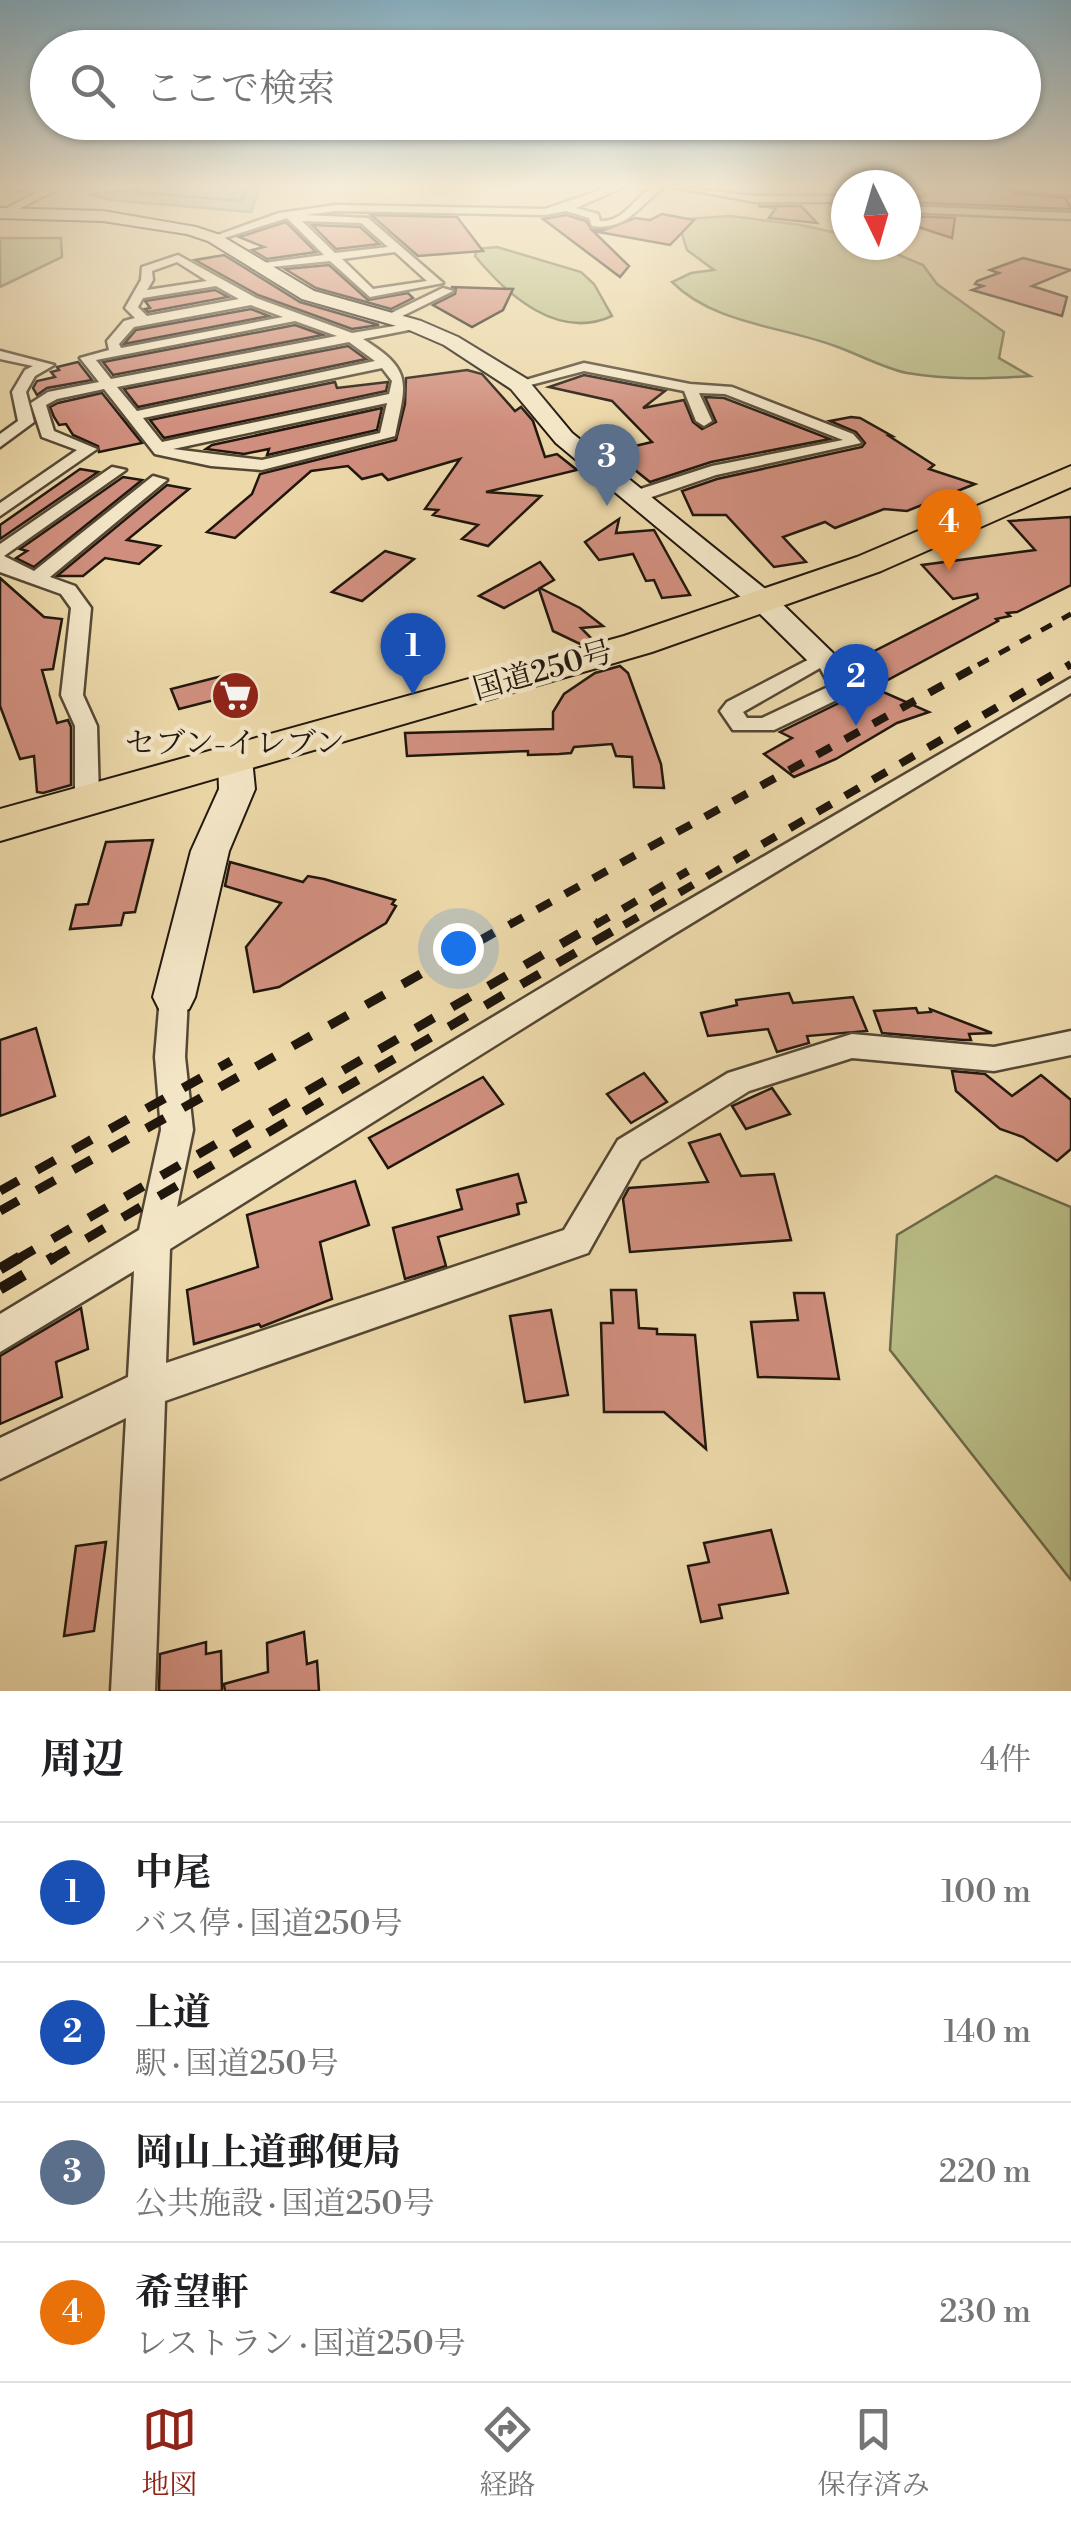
<!DOCTYPE html>
<html lang="ja">
<head>
<meta charset="utf-8">
<style>
  body { margin:0; font-family:"Libre Bodoni","Noto Serif JP",serif; background:#f2f2f2; color:#202124 }
  .compass { position:absolute; left:831px; top:170px; width:90px; height:90px; border-radius:50%; background:#fff; box-shadow:0 2px 8px #0004; rotate:175deg }
  .you { position:absolute; left:458px; top:948px; width:35px; height:35px; margin:-25px; border:8px solid #fff; border-radius:50%; background:#1a73e8; box-shadow:0 0 0 15px #1a73e833 }
  .badge { display:grid; place-items:center; width:65px; height:65px; border-radius:50%; background:#8f2418; color:#fff; font-size:32px; font-weight:700 }
  .pin { position:absolute; translate:-50% -82px; filter:drop-shadow(0 2px 5px #0008) }
  .pin::after { content:''; position:absolute; top:52px; width:35px; height:30px; background:inherit; clip-path:polygon(0 0,100% 0,50% 100%) }
  .list { margin:0; padding:0; list-style:none }
  h2 { display:flex; justify-content:space-between; align-items:center; height:130px; margin:0; padding:0 40px; font-size:42px }
  h2 small { font-size:32px; font-weight:400; color:#757577 }
  .list li { display:grid; grid-template-columns:65px 1fr auto; gap:30px; align-items:center; box-sizing:border-box; height:140px; padding:0 40px; border-top:2px solid #e0e0e0 }
  .list b { display:block; font-size:38px; white-space:nowrap }
  .list p { margin:0; font-size:32px; white-space:nowrap; color:#757577 }
  .list em { font-size:32px; font-style:normal; color:#757577 }
  .icon { flex:none; width:55px; height:55px; fill:none; stroke:currentColor; stroke-width:2; stroke-linecap:round; stroke-linejoin:round }
  .map { position:relative; flex:none; width:1071px; height:1691px; overflow:hidden }
  .search { position:absolute; background:#fff; box-shadow:0 2px 8px #0004; left:30px; right:30px; top:30px; height:110px; display:flex; align-items:center; gap:25px; box-sizing:border-box; padding:0 35px; border-radius:55px; color:#757577; font-size:38px }
  .sheet { height:690px; background:#fff }
  nav { display:flex; justify-content:space-around; align-items:center; box-sizing:border-box; height:140px; border-top:2px solid #e0e0e0; background:#fff; font-size:28px; color:#757577 }
  nav a { display:grid; justify-items:center; gap:5px }
  nav .on { color:#8f2418 }
  .map>svg:first-child { display:block }
  .green { fill:#b9be87; stroke:#6d6a4a; stroke-width:2.5 }
  .water { fill:#99baa5; stroke:#697968; stroke-width:2.5 }
  .lines { fill:none; stroke-linecap:round; stroke-linejoin:round }
  .shore { stroke:#5d6859; stroke-width:2.5 }
  .building { fill:#d08f7e; stroke:#21170d; stroke-width:2.5 }
  .street-casing { stroke:#544734; stroke-width:5 }
  .secondary-casing { stroke:#21170d; stroke-width:4 }
  .highway-casing { stroke:#21170d; stroke-width:4 }
  .street { fill:#f3e6c7; fill-rule:evenodd }
  .secondary { fill:#f3e6c7; fill-rule:evenodd }
  .highway { fill:#ecd8a9; fill-rule:evenodd }
  .rail-far3 { stroke:#21170d; stroke-width:5; stroke-dasharray:12 12; stroke-linecap:butt }
  .rail-far2 { stroke:#21170d; stroke-width:8; stroke-dasharray:16 16; stroke-linecap:butt }
  .rail-far1 { stroke:#21170d; stroke-width:9; stroke-dasharray:21 21; stroke-linecap:butt }
  .rail { stroke:#21170d; stroke-width:11; stroke-dasharray:28 28; stroke-linecap:butt }
  .labels { text-anchor:middle; dominant-baseline:central; stroke-width:9; stroke-linejoin:round; paint-order:stroke }
  .street-label { font-size:30px; fill:#21170d; stroke:#f3e6c7 }
  .poi-label { font-size:30px; fill:#21170d; stroke:#f3e6c7 }
</style>
</head>
<body>
<div class="map">
<svg width="1071" height="1691" viewBox="0 0 1071 1691">
  <rect width="100%" height="100%" fill="#ecd8a9"/>
  <filter id="stains"><feTurbulence type="fractalNoise" baseFrequency=".002" numOctaves="4"/><feColorMatrix values="0 0 0 0 .2 0 0 0 0 .09 0 0 0 0 .02 0 0 0 .5 -.17"/></filter>
  <radialGradient id="worn" r=".72"><stop offset=".6" stop-color="#630" stop-opacity="0"/><stop offset="1" stop-color="#630" stop-opacity=".3"/></radialGradient>
  <g class="green">
    <path d="M730,216L801,225L846,235V245H875L923,265L937,284L1004,332L999,358L1030,376C988,379 949,380 907,373C883,368 858,354 835,346C781,326 714,324 672,282L691,273L714,270L687,250L682,234L688,219Z"/>
    <path d="M0,238H61L62,257L0,287Z"/>
    <path d="M497,247L581,272L594,284L612,316C558,341 507,295 475,256L477,249Z"/>
    <path d="M996,1176L1071,1207V1580L890,1350L897,1235Z"/>
  </g>
  <path class="water" d="M260,186L251,212L111,200L89,194L137,188Z"/>
  <g class="lines">
    <path class="shore" d="M118,186L122,191L241,201L249,186"/>
  </g>
  <g class="building">
    <path d="M920,186H1006L1015,193L1066,198L1071,209L906,202V191L916,199L926,195Z"/>
    <path d="M758,206H801L817,223L769,218L776,208Z"/>
    <path d="M662,214L694,220L670,245L593,231L629,266L620,277L543,219L566,215L586,221L592,230H604L635,218L650,220Z"/>
    <path d="M371,215L457,217L483,251L418,256Z"/>
    <path d="M906,216L955,218L952,238L906,223Z"/>
    <path d="M286,222L316,252L267,259L252,250L264,247L239,237Z"/>
    <path d="M312,225L360,227L379,244L336,249Z"/>
    <path d="M224,255L300,302L379,325L352,329L258,295L195,260Z"/>
    <path d="M1023,258L1071,270L1032,286L1067,297L1062,316L972,290L983,286L975,284L977,281L999,273L990,270Z"/>
    <path d="M329,265L368,300L408,293L413,298L391,309L316,288L285,269Z"/>
    <path d="M451,287L513,289L503,310L472,327L433,305L455,294L456,289Z"/>
    <path d="M215,290L228,297L148,312L145,309L150,308L145,301Z"/>
    <path d="M251,309L269,316L124,344L136,330Z"/>
    <path d="M295,325L323,335L113,375L103,362Z"/>
    <path d="M348,346L366,359L138,407L124,389Z"/>
    <path d="M78,362L92,380L47,388L37,395L33,388L37,381L55,377L51,372L59,370L57,367Z"/>
    <path d="M467,370L482,374L515,411L521,407L533,421L545,457L557,454L577,470L486,492L541,496L488,546L462,539L478,525L433,515L438,510L425,509L460,459L388,480L382,474L362,479L348,466L311,471L235,538L207,532L252,494L260,474L396,440L405,404L406,378Z"/>
    <path d="M584,375L665,391L643,408L684,400L693,422L702,429L716,422L705,397L724,398L830,439L711,462L650,482L620,458L631,455L622,449L652,442L612,401L549,387Z"/>
    <path d="M335,382L337,388L388,382L386,391L164,438L150,420Z"/>
    <path d="M102,393L142,443L99,452L98,446L73,435L66,424L59,425L54,417L50,407L58,403Z"/>
    <path d="M382,408L377,430L267,455L269,449L244,454L206,449L212,445Z"/>
    <path d="M851,417L860,418L892,436H889L934,465L929,469L975,484L907,511L884,509L835,528L825,522L783,537L806,562L774,567L726,515H693L682,491L717,479L862,447L865,443L856,432L830,421Z"/>
    <path d="M80,469L98,472L0,539V525Z"/>
    <path d="M123,477L142,480L34,567L16,558L27,551L20,549Z"/>
    <path d="M167,485L189,489L127,540L160,546L139,564L105,558L83,576H57Z"/>
    <path d="M1071,517V585L1017,612L1007,613L1010,616L996,619L998,621L882,683L849,664L978,598L977,594L953,599L922,565L1035,550L1009,521Z"/>
    <path d="M619,519L616,533L654,530L690,595L662,598L654,580L646,581L633,554L599,560L585,542Z"/>
    <path d="M385,551L414,559L362,601L332,592Z"/>
    <path d="M540,562L554,580L540,588L580,608L603,626L581,628L594,641L580,644L553,631L539,589L504,608L479,596Z"/>
    <path d="M0,578L44,617L62,619L53,669L42,670L57,723L68,720L71,727V785L43,793L37,792L34,756L20,759L0,706Z"/>
    <path d="M620,666L628,673L661,764L664,788L634,787L632,757L616,756L612,744L574,747L571,753L559,754L528,755V751L407,756L405,733L553,729V712L564,694L595,673Z"/>
    <path d="M230,674L238,694L179,709L171,689Z"/>
    <path d="M865,684L929,712L897,723L836,759L794,777L764,754L792,738L780,732L849,698Z"/>
    <path d="M153,840L135,912L124,913L121,925L70,929L76,905L88,904L106,842Z"/>
    <path d="M230,862L303,882L308,876L324,879L395,900L392,904L396,906L386,923L279,987L254,992L246,947L281,903L225,886Z"/>
    <path d="M789,993L793,1003L853,997L867,1031L807,1036L809,1043L777,1052L768,1029L708,1036L701,1013L737,1005L736,1000Z"/>
    <path d="M916,1008L918,1013L931,1012L930,1009L992,1033L969,1034L971,1040H963L882,1033L874,1011Z"/>
    <path d="M36,1028L55,1096L0,1116V1040Z"/>
    <path d="M952,1071L985,1074L1012,1096L1041,1075L1071,1100V1149L1057,1161L1023,1137L1000,1129L956,1091Z"/>
    <path d="M644,1073L667,1102L631,1123L607,1094Z"/>
    <path d="M483,1077L503,1104L388,1168L369,1138Z"/>
    <path d="M772,1088L790,1114L746,1129L732,1106Z"/>
    <path d="M720,1134L741,1176L774,1174L791,1240L630,1252L623,1199L629,1188L708,1182L689,1143Z"/>
    <path d="M518,1174L526,1202L517,1204L519,1214L438,1237L446,1266L405,1279L393,1228L462,1209L457,1190Z"/>
    <path d="M355,1181L369,1225L320,1242L332,1299L261,1327L259,1324L194,1344L187,1290L258,1267L247,1215Z"/>
    <path d="M611,1290H636L639,1328L657,1329V1334L695,1335L706,1449L664,1412H604L601,1323H613Z"/>
    <path d="M794,1293H824L839,1379L758,1377L751,1322L798,1320Z"/>
    <path d="M81,1308L88,1349L56,1362L62,1397L0,1424V1356Z"/>
    <path d="M551,1310L568,1395L525,1402L510,1316Z"/>
    <path d="M771,1530L788,1593L719,1605L722,1618L701,1622L688,1566L709,1562L704,1543Z"/>
    <path d="M106,1542L94,1631L64,1636L76,1546Z"/>
    <path d="M304,1632L307,1664L317,1661L319,1691H225L224,1684L268,1672L267,1643Z"/>
    <path d="M206,1642V1654L221,1651L222,1691H159L160,1654Z"/>
  </g>
  <g class="lines">
    <defs>
      <g id="street">
        <path d="M0,186H63L5,216L1,211L36,193Z"/>
        <path d="M612,186H626L576,208L598,214L600,221C631,222 635,186 665,186C639,205 628,231 592,226L589,218L566,211L545,215L336,211L305,215L368,218L443,283L370,297L330,261L252,269L256,264L324,255L287,218L218,240L209,238L279,213L336,205L545,209ZM302,221L361,223L388,247L335,253ZM395,252L427,281L373,289L342,259Z"/>
        <path d="M667,186L756,196H846V202H756Z"/>
        <path d="M906,186H914L923,193L915,195Z"/>
        <path d="M1010,186L1071,189V195L1015,189Z"/>
        <path d="M906,206L1071,213V219L906,212Z"/>
        <path d="M178,255L256,298L352,333L419,322V328L363,339C415,371 405,384 395,436L262,470L211,466L155,454L104,389L57,399L46,405L54,431L97,449L0,516V503L77,450L42,437L31,403L48,392L99,382L80,358L109,350L107,341L124,321L135,318L125,308L141,280L142,267ZM177,262L207,281L147,290L153,280L152,271ZM216,286L239,299L147,316L138,307L143,298ZM251,305L283,317L121,348L119,344L134,327ZM295,321L337,336L111,379L96,360ZM349,342L375,361L137,411L117,387ZM382,368L392,381L389,394L162,442L143,418ZM387,403L380,433L262,460L173,449Z"/>
        <path d="M443,288L453,291L392,321L381,318Z"/>
        <path d="M0,351L54,365L35,376L26,392L34,422L0,447V434L18,421L12,392L25,370L33,366L0,359Z"/>
        <path d="M584,363L690,384L732,387L853,434L861,443L716,475L643,500H631V492L712,466L843,440L725,394L699,393L712,421L704,426L696,421L684,391L584,371L519,388L512,384Z"/>
        <path d="M112,467L126,470L4,556L34,571L153,476L167,480L50,577L75,586L91,608L83,695L97,726L99,798L87,806L75,798V726L61,695L71,608L61,594L0,572V544Z"/>
        <path d="M823,652L830,654L852,685L847,695L774,730H733L720,711L727,702ZM820,668L830,686L762,718H747L743,712Z"/>
        <path d="M1071,678V693L669,937L170,1249L166,1363L564,1230L618,1140L728,1073L852,1034L994,1047L1071,1031V1055L994,1071L852,1058L749,1091L640,1160L588,1253L165,1401L155,1691H111L126,1418L0,1479V1438L128,1377L134,1271L0,1352V1314L139,1230L161,1130L155,1057L160,997L164,989L174,986L184,989L188,997L185,1057L193,1130L177,1207L649,923Z"/>
      </g>
      <g id="secondary">
        <path d="M0,208L103,211L196,227L220,235L314,291L421,321L458,337L527,379L572,433L774,596L838,658L834,665H812L754,608L556,443L511,389L444,345L407,329L302,299L208,241L187,234L103,221L0,218Z"/>
        <path d="M235,748L247,751L252,759L255,789L229,851L195,997L189,1009L174,1014L159,1009L153,997L191,851L219,789L218,759L223,751Z"/>
      </g>
      <path id="highway" d="M1071,466V487L881,571L652,652L0,841V809L624,636L857,557Z"/>
    </defs>
    <use href="#street" class="street-casing"/>
    <use href="#secondary" class="secondary-casing"/>
    <use href="#highway" class="highway-casing"/>
    <use href="#street" class="street"/>
    <use href="#secondary" class="secondary"/>
    <use href="#highway" class="highway"/>
    <path class="rail-far3" d="M978,665L1071,614"/>
    <g class="rail-far2">
      <path d="M509,925L983,663"/>
      <path d="M595,925L688,871"/>
      <path d="M624,925L1071,664"/>
    </g>
    <g class="rail-far1">
      <path d="M0,1191L231,1061"/>
      <path d="M0,1211L513,922"/>
      <path d="M16,1260L599,922"/>
      <path d="M50,1260L628,922"/>
    </g>
    <g class="rail">
      <path d="M0,1269L20,1257"/>
      <path d="M0,1289L54,1257"/>
    </g>
  </g>
  <linearGradient id="sky" x2="0" y2="1"><stop stop-color="#88b6cd"/><stop offset="0.44" stop-color="#f6edd8"/><stop offset="1" stop-color="#f6edd8" stop-opacity="0"/></linearGradient>
  <rect width="1071" height="423" fill="url(#sky)"/>
  <defs>
    <symbol id="supermarket-disc" viewBox="-11 -11 22 22"><circle r="9.5" fill="#8f2418" stroke="#f3e6c7"/><path d="M-6-5.5h2.5l.6 2H6L4.5 2H-2.5L-4.4-4H-6ZM-1.5 3.2a1.3 1.3 0 1 0 .1 0ZM3 3.2a1.3 1.3 0 1 0 .1 0Z" fill="#fff"/></symbol>
  </defs>
  <g fill-rule="evenodd">
    <use href="#supermarket-disc" x="208" y="668" width="55" height="55"/>
  </g>
  <g class="labels">
    <g class="street-label">
      <text transform="translate(543 671) rotate(-16)">国道250号</text>
    </g>
    <g class="poi-label">
      <text x="235" y="744">セブン-イレブン</text>
    </g>
  </g>
  <rect width="100%" height="100%" filter="url(#stains)"/>
  <rect width="100%" height="100%" fill="url(#worn)"/>
</svg>
<svg class="compass" viewBox="-18 -18 36 36"><path d="M0-13l5 13h-10z" fill="#e53935"/><path d="M0 13l5-13h-10z" fill="#757577"/></svg>
<div class="you"></div>
<div class="pin badge" style="left:413px;top:695px;background:#1a4fb4">1</div>
<div class="pin badge" style="left:856px;top:726px;background:#1a4fb4">2</div>
<div class="pin badge" style="left:607px;top:506px;background:#5c6f8a">3</div>
<div class="pin badge" style="left:949px;top:571px;background:#e8710a">4</div>
<div class="search"><svg class="icon" aria-label="search" viewBox="0 0 24 24"><circle cx="10" cy="10" r="6"/><path d="M15 15l6 6"/></svg>ここで検索</div>
</div>
<section class="sheet">
<h2>周辺<small>4件</small></h2>
<ul class="list">
<li><span class="badge" style="background:#1a4fb4">1</span><div><b>中尾</b><p>バス停 · 国道250号</p></div><em>100 m</em></li>
<li><span class="badge" style="background:#1a4fb4">2</span><div><b>上道</b><p>駅 · 国道250号</p></div><em>140 m</em></li>
<li><span class="badge" style="background:#5c6f8a">3</span><div><b>岡山上道郵便局</b><p>公共施設 · 国道250号</p></div><em>220 m</em></li>
<li><span class="badge" style="background:#e8710a">4</span><div><b>希望軒</b><p>レストラン · 国道250号</p></div><em>230 m</em></li>
</ul>
</section>
<nav>
<a class="on"><svg class="icon" aria-label="map" viewBox="0 0 24 24"><path d="M3 6l6-2 6 2 6-2v14l-6 2-6-2-6 2zM9 4v14M15 6v14"/></svg>地図</a>
<a><svg class="icon" aria-label="directions" viewBox="0 0 24 24"><path d="M12 3l9 9-9 9-9-9zM9 14v-3h6M13 9l2 2-2 2"/></svg>経路</a>
<a><svg class="icon" aria-label="saved" viewBox="0 0 24 24"><path d="M7 4h10v16l-5-4-5 4z"/></svg>保存済み</a>
</nav>
</body>
</html>
